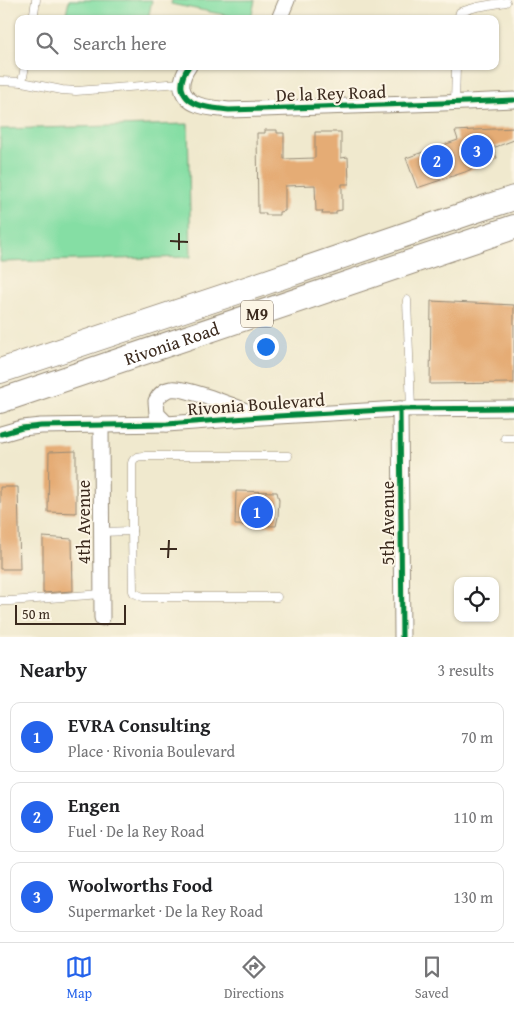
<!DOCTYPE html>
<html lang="en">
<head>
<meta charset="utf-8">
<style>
  body { margin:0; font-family:"Gentium Book Plus",serif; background:#f6f6f6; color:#202124 }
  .controls { position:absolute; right:15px; bottom:15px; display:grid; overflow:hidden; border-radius:10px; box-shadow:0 1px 4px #0004 }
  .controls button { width:45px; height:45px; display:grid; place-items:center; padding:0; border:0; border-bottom:1px solid #e0e0e0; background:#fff; color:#202124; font:25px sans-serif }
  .scale { position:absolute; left:15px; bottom:12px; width:111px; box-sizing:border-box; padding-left:5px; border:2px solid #3b2a1e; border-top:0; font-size:14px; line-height:18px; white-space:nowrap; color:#3b2a1e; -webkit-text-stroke:4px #fcf5e5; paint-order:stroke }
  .you { position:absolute; left:265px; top:346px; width:18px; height:18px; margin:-12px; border:4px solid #fff; border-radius:50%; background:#1a73e8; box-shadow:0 0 0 8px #1a73e833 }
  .badge { display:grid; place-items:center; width:32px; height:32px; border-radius:50%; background:#2563eb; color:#fff; font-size:16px; font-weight:700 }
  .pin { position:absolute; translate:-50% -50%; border:2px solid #fff; box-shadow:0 1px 5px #0006 }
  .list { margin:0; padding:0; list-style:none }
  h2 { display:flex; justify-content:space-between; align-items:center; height:65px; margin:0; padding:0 20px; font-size:21px }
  h2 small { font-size:16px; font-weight:400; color:#757577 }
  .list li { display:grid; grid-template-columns:32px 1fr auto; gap:15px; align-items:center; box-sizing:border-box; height:70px; margin:0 10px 10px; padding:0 10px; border:1px solid #e0e0e0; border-radius:10px }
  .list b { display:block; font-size:19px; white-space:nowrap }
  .list p { margin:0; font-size:16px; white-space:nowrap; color:#757577 }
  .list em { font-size:16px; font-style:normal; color:#757577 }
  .icon { flex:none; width:28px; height:28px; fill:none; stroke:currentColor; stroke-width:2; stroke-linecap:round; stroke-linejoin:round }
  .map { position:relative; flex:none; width:514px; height:637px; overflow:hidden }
  .search { position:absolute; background:#fff; box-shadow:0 1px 4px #0004; left:15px; right:15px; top:15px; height:55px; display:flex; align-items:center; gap:12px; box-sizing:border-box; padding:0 18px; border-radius:10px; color:#757577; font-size:19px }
  .sheet { height:305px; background:#fff }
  nav { display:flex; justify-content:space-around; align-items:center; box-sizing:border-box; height:70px; border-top:1px solid #e0e0e0; background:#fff; font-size:14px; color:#757577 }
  nav a { display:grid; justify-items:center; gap:2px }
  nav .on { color:#2563eb }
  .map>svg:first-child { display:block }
  .green { fill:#85dea4; stroke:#608461 }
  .building { fill:#e5ac75 }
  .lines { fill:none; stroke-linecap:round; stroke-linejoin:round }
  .service-casing { stroke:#968a76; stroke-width:9 }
  .minor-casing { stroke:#968a76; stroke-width:17 }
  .primary-casing { stroke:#968a76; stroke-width:26 }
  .service { stroke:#fff; stroke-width:8 }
  .minor { stroke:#fff; stroke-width:15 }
  .primary { stroke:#fff; stroke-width:24 }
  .cycleway-casing { stroke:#fcf5e5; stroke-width:8 }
  .cycleway { stroke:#00873e; stroke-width:5 }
  .ticks { fill:none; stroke:#3b2a1e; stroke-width:2 }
  .labels { text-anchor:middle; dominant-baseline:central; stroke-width:4; stroke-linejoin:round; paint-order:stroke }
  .shield { fill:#fcf5e5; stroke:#75675a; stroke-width:1 }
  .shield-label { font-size:16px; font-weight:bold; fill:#3b2a1e }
  .street-label { font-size:18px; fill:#3b2a1e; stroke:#fcf5e5 }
</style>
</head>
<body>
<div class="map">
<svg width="514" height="637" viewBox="0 0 514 637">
  <rect width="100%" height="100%" fill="#fcf5e5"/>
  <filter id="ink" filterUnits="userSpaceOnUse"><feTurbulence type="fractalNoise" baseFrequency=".02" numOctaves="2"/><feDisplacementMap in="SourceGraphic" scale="10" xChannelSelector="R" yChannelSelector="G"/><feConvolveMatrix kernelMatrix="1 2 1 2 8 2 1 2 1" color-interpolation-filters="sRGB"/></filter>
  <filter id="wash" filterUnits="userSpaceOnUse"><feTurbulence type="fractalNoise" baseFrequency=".0096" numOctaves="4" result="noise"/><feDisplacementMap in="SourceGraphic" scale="20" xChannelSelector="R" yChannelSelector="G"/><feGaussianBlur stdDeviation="1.12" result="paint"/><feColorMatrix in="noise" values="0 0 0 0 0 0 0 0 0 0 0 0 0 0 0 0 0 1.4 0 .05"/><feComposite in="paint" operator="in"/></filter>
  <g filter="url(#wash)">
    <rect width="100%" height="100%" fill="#f0e9ce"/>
    <g class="green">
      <path d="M69,0H152L148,19H65Z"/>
      <path d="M172,0H255L251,19H245L171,4Z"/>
      <path d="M188,124L191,257L0,262V129Z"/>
    </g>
    <g id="blocks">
      <g class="building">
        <path d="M514,128V140L493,148L497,158L465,172L417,188L406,158L458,140L455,131Z"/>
        <path d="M265,130H277V133H284V159L315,158V132H341V158L348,157L349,184H342V210L336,211V214H322L323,211H316L315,185L285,186V211L279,212V215H265L266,213H258L257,133H265Z"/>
        <path d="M431,301L514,305V383L430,384Z"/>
        <path d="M76,451V513L48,512L49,452Z"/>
        <path d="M0,487H18L20,569H0Z"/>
        <path d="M236,491L277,492L279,500L278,517L276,526L235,525Z"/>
        <path d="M43,537L72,539L73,591L43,593Z"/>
      </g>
    </g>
  </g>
  <g filter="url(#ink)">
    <use href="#blocks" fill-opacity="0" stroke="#968a76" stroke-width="1"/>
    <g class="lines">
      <defs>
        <g id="service">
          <path d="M33,19L36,0"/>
          <path d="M458,19L460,12L477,7L506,2"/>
          <path d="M0,81L22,82L62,90L76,91L181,83"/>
          <path d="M22,82L25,66"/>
          <path d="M455,103L456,66"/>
          <path d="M407,300L411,409"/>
          <path d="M505,438H514"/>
          <path d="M132,531V463C134,455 143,456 149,456H288"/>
          <path d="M101,532L132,531L133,591L134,593L143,597H277"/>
          <path d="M0,601H10L102,594"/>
        </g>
        <g id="minor">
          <path d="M279,19L287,0"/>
          <path d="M189,66C184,73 181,80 182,88C186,108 213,108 229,110L442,103L514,100"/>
          <path d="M400,409L402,637"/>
          <path d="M167,424L157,414L156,401C159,395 164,390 171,389C185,386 240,409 257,415"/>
          <path d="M101,425L102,618"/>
          <path d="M1,434L22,428L41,426L167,424L261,417L400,409L514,408"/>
        </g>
        <g id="primary">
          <path d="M0,371L258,285L480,209L514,198"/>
          <path id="s1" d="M0,401L514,227"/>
        </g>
      </defs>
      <use href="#service" class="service-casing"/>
      <use href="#minor" class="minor-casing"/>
      <use href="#primary" class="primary-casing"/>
      <use href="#service" class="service"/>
      <use href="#minor" class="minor"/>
      <use href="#primary" class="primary"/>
      <defs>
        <g id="cycleway">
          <path d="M189,66C184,73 181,80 182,88C186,108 213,108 229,110L442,103L514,100"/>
          <path d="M400,409L402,637"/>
          <path d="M1,434L22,428L41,426L167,424L261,417L400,409L514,408"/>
        </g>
      </defs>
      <use href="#cycleway" class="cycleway-casing"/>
      <use href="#cycleway" class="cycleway"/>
    </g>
  </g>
  <path class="ticks" d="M170,241L188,242M179,250V233M160,549H177M168,558L169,540"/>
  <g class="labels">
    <rect class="shield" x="241" y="300.5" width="32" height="27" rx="4"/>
    <g class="shield-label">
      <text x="257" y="314">M9</text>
    </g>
    <g class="street-label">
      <text transform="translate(331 93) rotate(-2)">De la Rey Road</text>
      <text stroke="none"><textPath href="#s1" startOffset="181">Rivonia Road</textPath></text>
      <text transform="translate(256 404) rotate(-4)">Rivonia Boulevard</text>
      <text transform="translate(83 522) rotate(-90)">4th Avenue</text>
      <text transform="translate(387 523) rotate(-90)">5th Avenue</text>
    </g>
  </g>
</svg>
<div class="controls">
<button><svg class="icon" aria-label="locate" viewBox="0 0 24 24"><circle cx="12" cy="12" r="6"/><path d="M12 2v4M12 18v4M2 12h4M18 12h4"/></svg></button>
</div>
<div class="scale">50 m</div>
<div class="you"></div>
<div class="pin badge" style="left:257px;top:512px">1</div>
<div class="pin badge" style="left:437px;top:161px">2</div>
<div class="pin badge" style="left:477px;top:151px">3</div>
<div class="search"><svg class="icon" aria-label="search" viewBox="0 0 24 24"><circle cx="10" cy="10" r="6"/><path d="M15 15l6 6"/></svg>Search here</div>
</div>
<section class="sheet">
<h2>Nearby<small>3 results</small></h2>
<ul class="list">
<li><span class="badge">1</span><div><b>EVRA Consulting</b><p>Place · Rivonia Boulevard</p></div><em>70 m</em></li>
<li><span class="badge">2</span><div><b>Engen</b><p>Fuel · De la Rey Road</p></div><em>110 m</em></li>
<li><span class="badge">3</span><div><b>Woolworths Food</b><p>Supermarket · De la Rey Road</p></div><em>130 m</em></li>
</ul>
</section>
<nav>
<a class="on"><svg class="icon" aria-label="map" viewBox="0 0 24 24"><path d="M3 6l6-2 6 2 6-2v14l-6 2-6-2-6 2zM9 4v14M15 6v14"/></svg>Map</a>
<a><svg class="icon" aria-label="directions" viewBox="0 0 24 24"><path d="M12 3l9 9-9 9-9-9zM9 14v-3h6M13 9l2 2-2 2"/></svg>Directions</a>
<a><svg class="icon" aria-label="saved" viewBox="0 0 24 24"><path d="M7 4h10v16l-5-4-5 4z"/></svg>Saved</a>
</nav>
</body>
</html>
